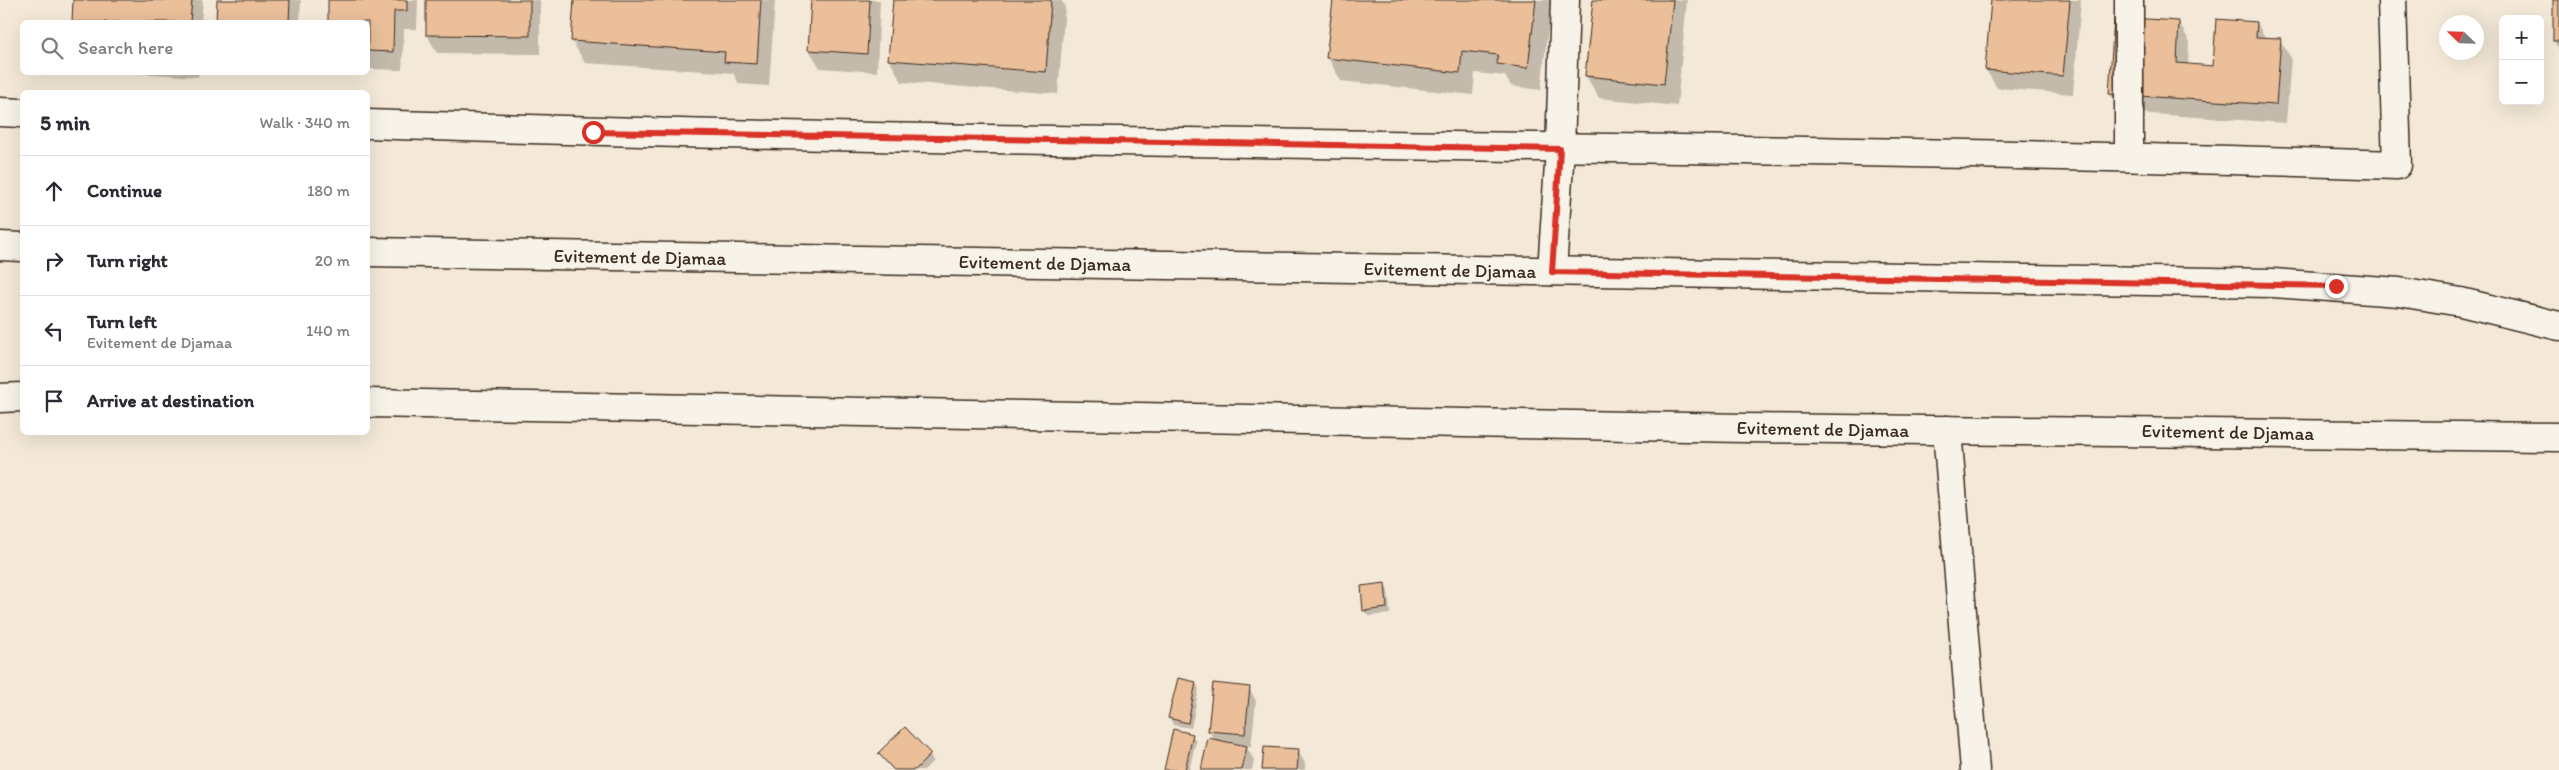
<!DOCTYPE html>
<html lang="en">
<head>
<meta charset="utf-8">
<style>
  body { margin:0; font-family:Itim,sans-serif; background:#f7f7f7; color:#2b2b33 }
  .controls { position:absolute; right:15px; top:15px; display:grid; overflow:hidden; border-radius:8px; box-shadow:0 5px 20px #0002 }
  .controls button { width:45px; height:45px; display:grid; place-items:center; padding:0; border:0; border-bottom:1px solid #e1e1e2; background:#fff; color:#2b2b33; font:25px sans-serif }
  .compass { position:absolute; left:2439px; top:15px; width:45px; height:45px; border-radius:50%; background:#fff; box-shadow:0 5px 20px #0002; rotate:293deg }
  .stop { position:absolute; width:15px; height:15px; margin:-11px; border:4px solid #d93025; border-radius:50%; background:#fff }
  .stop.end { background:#d93025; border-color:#fff; box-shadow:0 1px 5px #0008 }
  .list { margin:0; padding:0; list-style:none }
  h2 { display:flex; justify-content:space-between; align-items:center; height:65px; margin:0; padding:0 20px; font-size:21px }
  h2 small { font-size:16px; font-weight:400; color:#7c7c81 }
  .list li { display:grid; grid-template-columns:32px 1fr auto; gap:15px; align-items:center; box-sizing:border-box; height:70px; padding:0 20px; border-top:1px solid #e1e1e2 }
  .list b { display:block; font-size:19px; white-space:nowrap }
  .list p { margin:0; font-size:16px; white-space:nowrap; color:#7c7c81 }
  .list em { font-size:16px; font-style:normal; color:#7c7c81 }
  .icon { flex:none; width:28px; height:28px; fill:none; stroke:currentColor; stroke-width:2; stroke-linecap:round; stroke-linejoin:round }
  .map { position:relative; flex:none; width:2559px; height:770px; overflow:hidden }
  .search { position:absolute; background:#fff; box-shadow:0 5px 20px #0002; left:20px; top:20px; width:350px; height:55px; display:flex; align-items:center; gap:12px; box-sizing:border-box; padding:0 18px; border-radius:8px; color:#7c7c81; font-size:19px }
  .panel { position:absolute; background:#fff; box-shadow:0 5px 20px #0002; left:20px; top:90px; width:350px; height:345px; border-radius:8px }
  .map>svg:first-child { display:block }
  .shadow { fill:#0003 }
  .building { fill:#eabf9a; stroke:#3b2a1e }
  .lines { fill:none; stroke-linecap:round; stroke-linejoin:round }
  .minor-casing { stroke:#3b2a1e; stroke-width:31 }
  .primary-casing { stroke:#3b2a1e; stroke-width:31 }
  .minor { stroke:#f7f3e8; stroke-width:28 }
  .primary { stroke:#f7f3e8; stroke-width:28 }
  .route { stroke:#d93025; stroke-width:6 }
  .labels { text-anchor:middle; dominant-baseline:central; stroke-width:5; stroke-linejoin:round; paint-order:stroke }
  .street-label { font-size:19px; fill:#3b2a1e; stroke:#f7f3e8 }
</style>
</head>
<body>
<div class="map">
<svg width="2559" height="770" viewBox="0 0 2559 770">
  <rect width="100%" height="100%" fill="#f4e9d8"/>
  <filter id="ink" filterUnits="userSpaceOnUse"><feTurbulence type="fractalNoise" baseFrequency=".02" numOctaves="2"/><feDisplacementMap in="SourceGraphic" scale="10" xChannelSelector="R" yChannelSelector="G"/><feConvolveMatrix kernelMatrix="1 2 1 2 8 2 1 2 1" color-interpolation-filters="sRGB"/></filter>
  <g filter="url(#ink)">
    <g class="shadow">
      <path d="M74,0H203L201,22H73Z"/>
      <path d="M218,0H301L300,22H217Z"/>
      <path d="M330,0H418L417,29H404L402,70L368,69V22H329Z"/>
      <path d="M427,0H540V54L437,53L427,35Z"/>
      <path d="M575,0H775L769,86L739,84L733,73L585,63L572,41Z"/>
      <path d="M812,0H880L877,72L820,68L809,50Z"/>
      <path d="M894,0H1061L1065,7L1058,94L902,82L889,60Z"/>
      <path d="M1334,0H1551L1541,90L1511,86L1505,76L1475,73L1473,95L1341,81L1328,58Z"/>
      <path d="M1594,0H1687L1677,106L1599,98L1586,76Z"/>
      <path d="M1993,0H2081L2073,94L1997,88L1986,70Z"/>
      <path d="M2555,0H2559V50L2554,41Z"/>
      <path d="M2179,22L2189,41L2188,65L2214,67L2257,23L2266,39L2280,40L2291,58L2286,123L2121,112L2110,94Z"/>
      <path d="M118,72H198V77Z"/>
      <path d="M1384,584L1388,591L1390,614L1368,616L1364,610Z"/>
      <path d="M1196,683L1199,689L1191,728L1173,725L1170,718Z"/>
      <path d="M1249,688L1256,701L1251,747L1246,746L1254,760L1252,770H1203L1215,741L1209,731Z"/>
      <path d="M1192,735L1196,741L1189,770H1165Z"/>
      <path d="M1298,751L1305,763V770H1264Z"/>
      <path d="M879,754L930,755L933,761L924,770H893Z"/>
    </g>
    <g class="building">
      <path d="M73,0H192L190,22H72Z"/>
      <path d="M217,0H290L289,22H216Z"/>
      <path d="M328,0H407V11H394L393,52L368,51V22H328Z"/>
      <path d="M426,0H530V36L426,35Z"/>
      <path d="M574,0H761L757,64L724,62L725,52L571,41Z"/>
      <path d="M811,0H870L867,54L808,50Z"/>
      <path d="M893,0H1051L1046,72L888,60Z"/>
      <path d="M1333,0H1536L1528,68L1497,64L1498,55L1462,51L1460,73L1326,58Z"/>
      <path d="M1593,0H1673L1664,84L1585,76Z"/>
      <path d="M1991,0H2070L2063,76L1985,70Z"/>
      <rect x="2553" y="0" width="6" height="41"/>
      <path d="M2114,17L2179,21L2177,63L2213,66L2216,19L2257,22L2256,37L2281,38L2276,105L2109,94Z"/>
      <path d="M1385,583L1387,608L1363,611L1361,586Z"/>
      <path d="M1178,678L1196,682L1188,723L1168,718Z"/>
      <path d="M1213,683L1250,687L1245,734L1208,731Z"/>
      <path d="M905,727L931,754L915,770H894L878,753Z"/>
      <path d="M1173,729L1193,734L1185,770H1164Z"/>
      <path d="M1208,738L1247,746L1242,770H1201Z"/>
      <path d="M1264,747L1299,749L1297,770H1262Z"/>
    </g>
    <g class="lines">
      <defs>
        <g id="minor">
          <path d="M2129,0V156"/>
          <path d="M0,112L22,113"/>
          <path d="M368,124C1044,147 1721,143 2397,165L2392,0"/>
          <path d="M1552,271L1560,149L1565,0"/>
          <path d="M1947,430L1975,770"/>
        </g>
        <g id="primary">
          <path d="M0,246L22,247"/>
          <path d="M368,252L2273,283L2399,292L2461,302L2559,326"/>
          <path d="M0,398L22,397"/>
          <path d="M368,403L1745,428L2559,437"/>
        </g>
      </defs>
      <use href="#minor" class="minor-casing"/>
      <use href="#primary" class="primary-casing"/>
      <use href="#minor" class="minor"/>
      <use href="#primary" class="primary"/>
    </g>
  </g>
  <g class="lines" filter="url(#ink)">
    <path class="route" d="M593,132L1560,149L1552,272L2336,286"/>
  </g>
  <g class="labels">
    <g class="street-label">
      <text transform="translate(640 257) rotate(1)">Evitement de Djamaa</text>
      <text transform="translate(1045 263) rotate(1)">Evitement de Djamaa</text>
      <text transform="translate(1450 270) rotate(1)">Evitement de Djamaa</text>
      <text transform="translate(1823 429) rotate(1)">Evitement de Djamaa</text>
      <text transform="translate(2228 432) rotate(1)">Evitement de Djamaa</text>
    </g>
  </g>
</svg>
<div class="controls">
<button>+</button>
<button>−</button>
</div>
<svg class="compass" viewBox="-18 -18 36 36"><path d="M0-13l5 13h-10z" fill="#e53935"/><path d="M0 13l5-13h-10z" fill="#7c7c81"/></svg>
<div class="stop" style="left:593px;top:132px"></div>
<div class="stop end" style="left:2336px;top:286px"></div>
<div class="search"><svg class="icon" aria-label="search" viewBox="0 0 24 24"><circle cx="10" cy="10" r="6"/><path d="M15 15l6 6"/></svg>Search here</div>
<section class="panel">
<h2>5 min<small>Walk · 340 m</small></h2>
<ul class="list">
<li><svg class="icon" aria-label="ahead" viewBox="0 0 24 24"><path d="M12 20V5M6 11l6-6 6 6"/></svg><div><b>Continue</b></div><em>180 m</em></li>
<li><svg class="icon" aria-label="right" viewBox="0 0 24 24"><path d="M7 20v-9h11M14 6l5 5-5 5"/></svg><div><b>Turn right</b></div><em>20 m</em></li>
<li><svg class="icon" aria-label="left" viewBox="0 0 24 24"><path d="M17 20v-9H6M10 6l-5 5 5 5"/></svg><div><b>Turn left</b><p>Evitement de Djamaa</p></div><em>140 m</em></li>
<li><svg class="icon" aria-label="arrive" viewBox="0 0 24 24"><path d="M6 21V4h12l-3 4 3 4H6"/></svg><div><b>Arrive at destination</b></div></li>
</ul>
</section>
</div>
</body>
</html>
